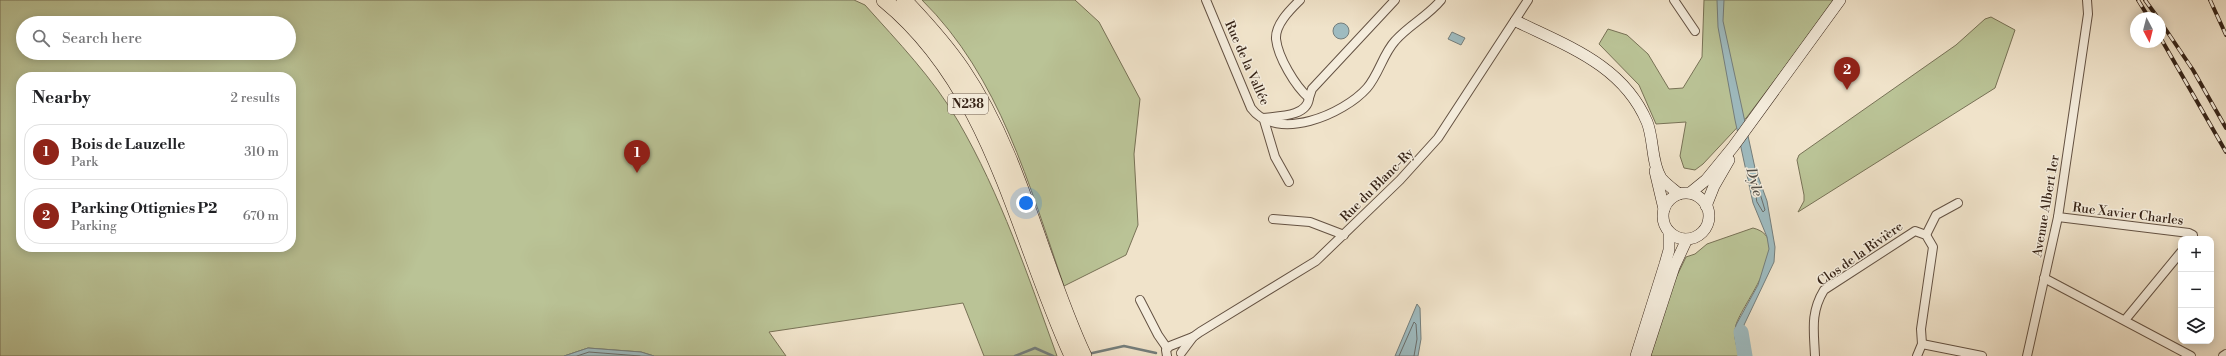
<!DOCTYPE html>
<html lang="en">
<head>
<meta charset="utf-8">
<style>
  body { margin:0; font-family:"Libre Bodoni",serif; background:#f2f2f2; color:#202124 }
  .controls { position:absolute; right:12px; bottom:12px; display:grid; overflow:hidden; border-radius:8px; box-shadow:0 2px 10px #0003 }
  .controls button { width:36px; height:36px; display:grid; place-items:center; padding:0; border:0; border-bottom:1px solid #e0e0e0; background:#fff; color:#202124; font:20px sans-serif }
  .compass { position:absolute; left:2130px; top:12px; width:36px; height:36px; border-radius:50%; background:#fff; box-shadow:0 2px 10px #0003; rotate:173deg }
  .you { position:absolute; left:1026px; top:203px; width:14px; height:14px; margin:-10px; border:3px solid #fff; border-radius:50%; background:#1a73e8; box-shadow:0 0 0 6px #1a73e833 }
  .badge { display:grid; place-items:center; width:26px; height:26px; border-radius:50%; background:#8f2418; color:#fff; font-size:13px; font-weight:700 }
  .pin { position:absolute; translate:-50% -33px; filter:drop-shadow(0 1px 2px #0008) }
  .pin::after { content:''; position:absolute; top:21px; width:14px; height:12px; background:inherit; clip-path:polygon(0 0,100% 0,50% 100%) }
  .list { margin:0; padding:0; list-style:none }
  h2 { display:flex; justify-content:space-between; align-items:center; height:52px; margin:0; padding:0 16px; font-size:17px }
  h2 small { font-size:13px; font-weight:400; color:#757577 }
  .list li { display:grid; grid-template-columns:26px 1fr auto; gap:12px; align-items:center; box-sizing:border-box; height:56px; margin:0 8px 8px; padding:0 8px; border:1px solid #e0e0e0; border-radius:16px }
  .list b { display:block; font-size:15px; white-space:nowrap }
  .list p { margin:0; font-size:13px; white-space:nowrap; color:#757577 }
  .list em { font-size:13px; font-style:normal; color:#757577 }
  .icon { flex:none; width:22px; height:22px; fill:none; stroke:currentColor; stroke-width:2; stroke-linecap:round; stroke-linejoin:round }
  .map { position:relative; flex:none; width:2226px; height:356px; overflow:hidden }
  .search { position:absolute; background:#fff; box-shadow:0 2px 10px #0003; left:16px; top:16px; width:280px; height:44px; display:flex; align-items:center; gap:10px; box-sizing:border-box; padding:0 14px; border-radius:22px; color:#757577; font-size:15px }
  .panel { position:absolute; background:#fff; box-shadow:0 2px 10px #0003; left:16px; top:72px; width:280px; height:180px; border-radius:16px }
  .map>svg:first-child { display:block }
  .green { fill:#bac396; stroke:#787256; fill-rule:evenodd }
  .water { fill:#9ebbc0; stroke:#747e7c }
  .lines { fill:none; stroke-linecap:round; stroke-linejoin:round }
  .shore { stroke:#6a6e6b; stroke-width:1 }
  .stream { stroke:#747e7c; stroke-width:2.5 }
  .river { stroke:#9ebbc0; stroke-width:15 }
  .street-casing { stroke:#645243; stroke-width:10 }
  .secondary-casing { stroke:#352216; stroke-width:12 }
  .highway-casing { stroke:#352216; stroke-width:16 }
  .street { stroke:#f5eddd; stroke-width:8 }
  .secondary { stroke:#f5eddd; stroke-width:11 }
  .highway { stroke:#f0e3ca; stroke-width:15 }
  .rail-casing { stroke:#352216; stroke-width:4 }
  .rail { stroke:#f5eddd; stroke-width:2.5; stroke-dasharray:8; stroke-linecap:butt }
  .labels { text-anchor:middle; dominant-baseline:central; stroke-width:3; stroke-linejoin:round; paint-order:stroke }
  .shield { fill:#f5eddd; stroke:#6f5f52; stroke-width:1 }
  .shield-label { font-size:12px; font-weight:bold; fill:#352216 }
  .street-label { font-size:13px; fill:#352216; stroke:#f5eddd }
  .water-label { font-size:14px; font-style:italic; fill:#545049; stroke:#f5eddd }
</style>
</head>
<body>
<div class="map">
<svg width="2226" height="356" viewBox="0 0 2226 356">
  <rect width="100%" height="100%" fill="#f0e3ca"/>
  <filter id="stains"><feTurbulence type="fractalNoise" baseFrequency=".005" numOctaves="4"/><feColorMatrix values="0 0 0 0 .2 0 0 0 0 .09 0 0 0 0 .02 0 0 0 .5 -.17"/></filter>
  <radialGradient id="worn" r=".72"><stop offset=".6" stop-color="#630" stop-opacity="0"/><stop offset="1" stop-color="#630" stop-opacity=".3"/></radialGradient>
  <g class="green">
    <path d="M0,0H854L865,5C898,42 933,78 958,121C1001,195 1028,276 1057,356H984L963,303L769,332L786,356H654L641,352L588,348L564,356H0ZM23,23H289V53H23ZM21,77H291V247H21Z"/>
    <path d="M922,0H1075L1099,22L1140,99L1134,154L1138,225L1126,255L1064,286C1029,185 1000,77 922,0Z"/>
    <path d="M1704,0H1835L1747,117L1703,164L1695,170L1684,168L1680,156L1686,122L1656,124L1639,85L1599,44L1608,29L1627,35L1648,54L1669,89L1683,88L1702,57Z"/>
    <path d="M1991,17L2015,30L1995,88L1798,212L1804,201V195L1797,160L1799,155L1956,45L1985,19Z"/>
    <path d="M1753,228C1797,239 1741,305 1736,325C1733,335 1737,347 1739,356H1649L1672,286L1686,257L1695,254L1707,244Z"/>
  </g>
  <g class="water">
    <path d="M1717,0H1724L1723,21L1755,168L1767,201L1775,247L1774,262L1744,325L1742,340L1744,356H1739L1735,338L1736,325L1758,285L1769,249L1767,237L1753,203L1735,120L1718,27Z"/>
    <circle cx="1341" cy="31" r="8"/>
    <path d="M1452,32L1465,38L1461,45L1448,39Z"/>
    <path d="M1417,304L1420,308L1421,339L1418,356H1395Z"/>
    <path d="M588,348L641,352L654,356H564Z"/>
  </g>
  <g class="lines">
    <g class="shore">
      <path d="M1755,186L1758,187L1765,210L1763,212L1757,202Z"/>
      <path d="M577,356L589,352L640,356"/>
      <path d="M1399,356L1414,322L1416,324L1417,339L1414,356"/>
    </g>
    <g class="stream">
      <path d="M1088,354L1124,346L1156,353"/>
      <path d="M1015,356L1035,348L1053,356"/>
    </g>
    <path class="river" d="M1741,332L1745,356"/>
    <defs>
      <g id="street">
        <path d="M1206,0L1251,108C1277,143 1344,114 1367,88C1379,74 1383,54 1395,41C1409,25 1428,16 1441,0"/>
        <path d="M1300,0C1291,9 1275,24 1276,39C1278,57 1295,86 1309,98L1312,89L1395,0"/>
        <path d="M1674,0L1695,31"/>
        <path d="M1263,118C1278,116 1307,117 1309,98"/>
        <path d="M1264,120L1275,157L1289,182"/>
        <path d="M2058,217L2189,233L2193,235V239"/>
        <path d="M1273,219L1310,222L1344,235"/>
        <path d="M1926,235L1936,215L1958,203"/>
        <path d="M2044,278L2191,356"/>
        <path d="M1140,300L1158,335L1167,348"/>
        <path d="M2125,320L2181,252"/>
        <path d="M1922,344L1982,356"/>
        <path d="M1181,353L1193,337L1200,332L1316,261L1400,180L1438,138L1528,0"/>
        <path d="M1167,356L1166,350L1170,346L1193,337"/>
        <path d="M1815,356C1814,331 1810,313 1824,290L1915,231L1926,235L1933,247L1921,329L1922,344L1917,356"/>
        <path d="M2027,356L2058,217L2088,14L2087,0"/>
        <path d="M2223,356L2226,354"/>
      </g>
      <g id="secondary">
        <path d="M1516,21C1567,46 1623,65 1647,122C1654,139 1651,162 1661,178C1666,184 1673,189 1679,194"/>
        <path d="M1655,171L1664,209"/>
        <path d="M1690,193L1706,180L1733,147L1840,0"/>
        <circle cx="1686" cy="216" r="23"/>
        <path d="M1706,206L1714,186L1729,160"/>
        <path d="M1636,356L1665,264L1669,250V232"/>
        <path d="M1645,356L1674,267L1687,239"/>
      </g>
      <g id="highway">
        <path d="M884,0C993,89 1016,235 1072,356"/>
        <path d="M904,0C925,22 945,44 962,69C1021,156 1040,262 1084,356"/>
      </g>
    </defs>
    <use href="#street" class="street-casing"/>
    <use href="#secondary" class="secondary-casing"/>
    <use href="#highway" class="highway-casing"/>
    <use href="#street" class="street"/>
    <use href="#secondary" class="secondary"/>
    <use href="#highway" class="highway"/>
    <defs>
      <g id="rail">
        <path d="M2138,0L2149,18"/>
        <path d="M2145,0L2158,18"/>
        <path d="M2210,0L2226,35"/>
        <path d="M2160,21L2193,70L2226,128"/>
        <path d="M2160,37L2226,152"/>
      </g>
    </defs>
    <use href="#rail" class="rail-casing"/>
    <use href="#rail" class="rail"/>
  </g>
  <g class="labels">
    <rect class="shield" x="948" y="94" width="40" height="20" rx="3"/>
    <g class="shield-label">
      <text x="968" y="104">N238</text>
    </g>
    <g class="street-label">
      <text transform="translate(1247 63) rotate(66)">Rue de la Vallée</text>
      <text transform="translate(1377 185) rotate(-45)">Rue du Blanc-Ry</text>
      <text transform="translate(2046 206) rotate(-80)">Avenue Albert 1er</text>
      <text transform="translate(2128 214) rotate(7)">Rue Xavier Charles</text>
      <text transform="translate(1860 254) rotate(-35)">Clos de la Rivière</text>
    </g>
    <g class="water-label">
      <text transform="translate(1754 182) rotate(75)">Dyle</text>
    </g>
  </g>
  <rect width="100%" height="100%" filter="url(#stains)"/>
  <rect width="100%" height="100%" fill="url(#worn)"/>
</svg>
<div class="controls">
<button>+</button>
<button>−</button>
<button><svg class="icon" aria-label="layers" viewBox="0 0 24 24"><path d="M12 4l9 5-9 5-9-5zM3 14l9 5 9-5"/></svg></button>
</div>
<svg class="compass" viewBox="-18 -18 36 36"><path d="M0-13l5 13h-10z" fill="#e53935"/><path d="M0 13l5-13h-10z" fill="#757577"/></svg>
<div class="you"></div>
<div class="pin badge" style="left:637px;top:173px">1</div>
<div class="pin badge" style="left:1847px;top:90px">2</div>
<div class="search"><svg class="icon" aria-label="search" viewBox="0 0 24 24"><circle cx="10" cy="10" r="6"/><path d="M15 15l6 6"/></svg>Search here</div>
<section class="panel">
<h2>Nearby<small>2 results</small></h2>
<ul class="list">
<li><span class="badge">1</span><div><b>Bois de Lauzelle</b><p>Park</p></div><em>310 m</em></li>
<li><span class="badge">2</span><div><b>Parking Ottignies P2</b><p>Parking</p></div><em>670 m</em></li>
</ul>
</section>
</div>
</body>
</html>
